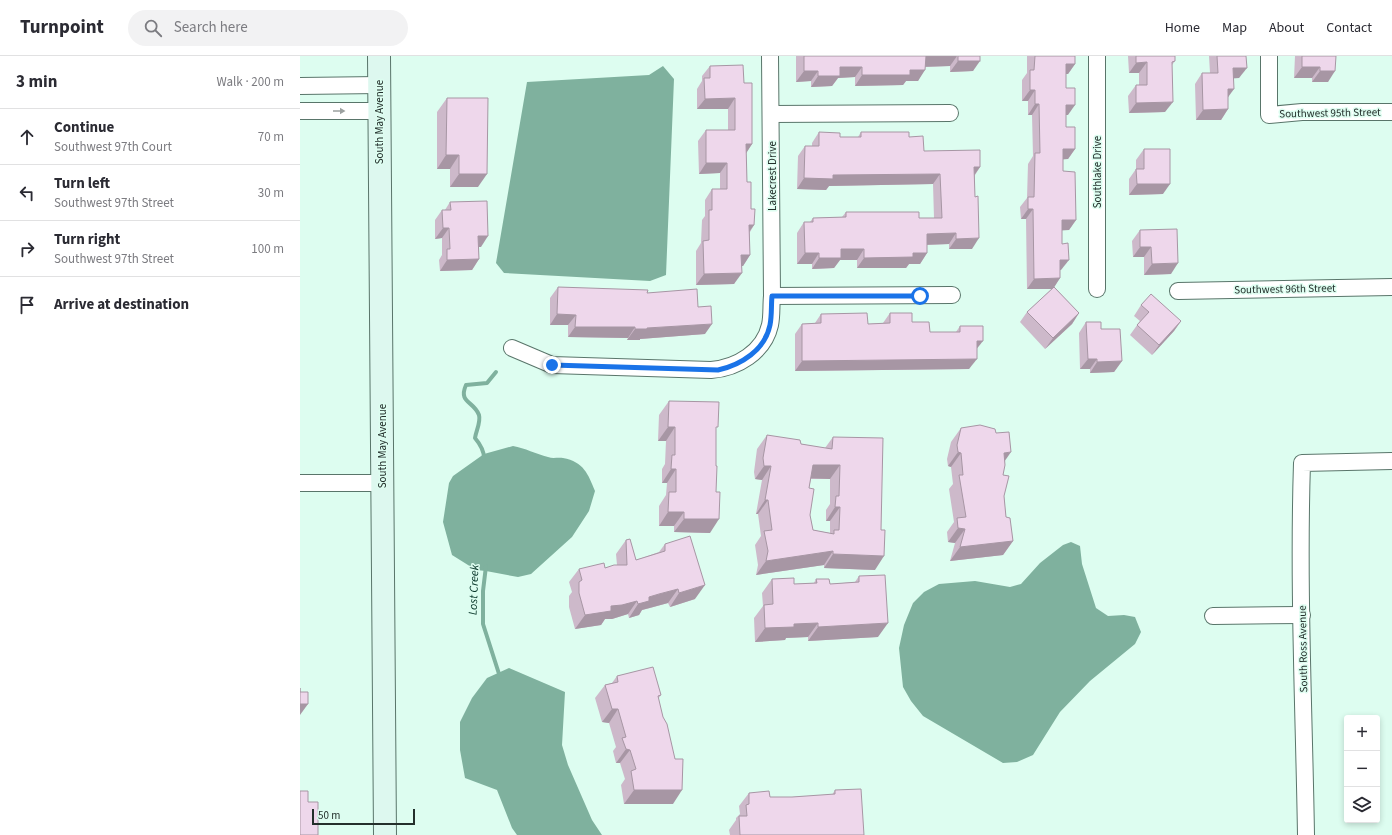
<!DOCTYPE html>
<html lang="en">
<head>
<meta charset="utf-8">
<style>
  body { margin:0; font-family:"Source Sans 3",sans-serif; background:#f2f2f3; color:#2b2b33 }
  .controls { position:absolute; right:12px; bottom:12px; display:grid; overflow:hidden; border-radius:4px; box-shadow:0 2px 6px #0003 }
  .controls button { width:36px; height:36px; display:grid; place-items:center; padding:0; border:0; border-bottom:1px solid #e1e1e2; background:#fff; color:#2b2b33; font:20px sans-serif }
  .scale { position:absolute; left:12px; bottom:10px; width:103px; box-sizing:border-box; padding-left:4px; border:2px solid #232f2b; border-top:0; font-size:11px; line-height:14px; white-space:nowrap; color:#232f2b; -webkit-text-stroke:3px #ddfdf0; paint-order:stroke }
  .stop { position:absolute; width:12px; height:12px; margin:-9px; border:3px solid #1a73e8; border-radius:50%; background:#fff }
  .stop.end { background:#1a73e8; border-color:#fff; box-shadow:0 1px 4px #0008 }
  .list { margin:0; padding:0; list-style:none }
  h2 { display:flex; justify-content:space-between; align-items:center; height:52px; margin:0; padding:0 16px; font-size:17px }
  h2 small { font-size:13px; font-weight:400; color:#7c7c81 }
  .list li { display:grid; grid-template-columns:26px 1fr auto; gap:12px; align-items:center; box-sizing:border-box; height:56px; padding:0 16px; border-top:1px solid #e1e1e2 }
  .list b { display:block; font-size:15px; white-space:nowrap }
  .list p { margin:0; font-size:13px; white-space:nowrap; color:#7c7c81 }
  .list em { font-size:13px; font-style:normal; color:#7c7c81 }
  .icon { flex:none; width:22px; height:22px; fill:none; stroke:currentColor; stroke-width:2; stroke-linecap:round; stroke-linejoin:round }
  .map { position:relative; flex:none; width:1092px; height:779px; overflow:hidden }
  header { display:flex; align-items:center; gap:24px; box-sizing:border-box; height:56px; padding:0 20px; background:#fff; border-bottom:1px solid #e1e1e2 }
  header strong { font-size:19px }
  nav { display:flex; gap:22px; margin-inline-start:auto; font-size:14px }
  .search { width:280px; height:36px; background:#f2f2f3; display:flex; align-items:center; gap:10px; box-sizing:border-box; padding:0 14px; border-radius:22px; color:#7c7c81; font-size:15px }
  main { display:flex }
  aside { flex:1; background:#fff }
  .map>svg:first-child { display:block }
  .water { fill:#7fb19e }
  .lines { fill:none; stroke-linecap:round; stroke-linejoin:round }
  .stream { stroke:#7fb19e; stroke-width:4 }
  .minor-casing { stroke:#59756a; stroke-width:18 }
  .secondary-casing { stroke:#59756a; stroke-width:24 }
  .minor { stroke:#fff; stroke-width:16 }
  .secondary { stroke:#ddf8ef; stroke-width:22 }
  .wall { fill:#cdb9ca; fill-rule:evenodd }
  .shaded-wall { fill:#a796a4 }
  .building { fill:#eed7eb; stroke:#a796a4; fill-rule:evenodd }
  .oneway { fill:#9ca1a0 }
  .route { stroke:#1a73e8; stroke-width:5 }
  .labels { text-anchor:middle; dominant-baseline:central; stroke-width:3; stroke-linejoin:round; paint-order:stroke }
  .street-label { font-size:11px; fill:#232f2b; stroke:#ddfdf0 }
  .water-label { font-size:12px; font-style:italic; fill:#063528; stroke:#ddfdf0 }
</style>
</head>
<body>
<header>
<strong>Turnpoint</strong>
<div class="search"><svg class="icon" aria-label="search" viewBox="0 0 24 24"><circle cx="10" cy="10" r="6"/><path d="M15 15l6 6"/></svg>Search here</div>
<nav><a>Home</a><a>Map</a><a>About</a><a>Contact</a></nav>
</header>
<main>
<aside>
<h2>3 min<small>Walk · 200 m</small></h2>
<ul class="list">
<li><svg class="icon" aria-label="ahead" viewBox="0 0 24 24"><path d="M12 20V5M6 11l6-6 6 6"/></svg><div><b>Continue</b><p>Southwest 97th Court</p></div><em>70 m</em></li>
<li><svg class="icon" aria-label="left" viewBox="0 0 24 24"><path d="M17 20v-9H6M10 6l-5 5 5 5"/></svg><div><b>Turn left</b><p>Southwest 97th Street</p></div><em>30 m</em></li>
<li><svg class="icon" aria-label="right" viewBox="0 0 24 24"><path d="M7 20v-9h11M14 6l5 5-5 5"/></svg><div><b>Turn right</b><p>Southwest 97th Street</p></div><em>100 m</em></li>
<li><svg class="icon" aria-label="arrive" viewBox="0 0 24 24"><path d="M6 21V4h12l-3 4 3 4H6"/></svg><div><b>Arrive at destination</b></div></li>
</ul>
</aside>
<div class="map">
<svg width="1092" height="779" viewBox="0 0 1092 779">
  <rect width="100%" height="100%" fill="#ddfdf0"/>
  <g class="water">
    <path d="M363,10L374,23L366,219L350,225L204,217L196,207L227,26L349,19Z"/>
    <path d="M213,390C225,392 236,398 248,401C253,403 258,401 263,402C284,406 288,418 295,435L289,455L272,481L231,518L218,521L186,515L176,514L152,499L143,466L149,427L153,420L184,398Z"/>
    <path d="M771,486L780,490L782,508L796,552L808,560L824,559L835,561L841,576L835,588L790,625L760,656L733,699L717,706L703,707L623,660L611,645L603,631L599,592L604,569L613,547L624,536L639,528L675,525L710,531L721,528L740,507L763,489Z"/>
    <path d="M209,612L265,636L262,689L268,709L292,764L302,779H217L212,772L197,734L165,722L160,694V666L172,642L187,622Z"/>
  </g>
  <g class="lines">
    <g class="stream">
      <path d="M184,402C184,394 180,388 175,382C176,375 181,366 179,359C174,345 158,347 166,329L187,327L196,316"/>
      <path d="M186,510L183,535V568L200,621"/>
    </g>
    <defs>
      <g id="minor">
        <path d="M797,0V233"/>
        <path d="M969,0V59L1002,56H1092"/>
        <path d="M0,30L79,29"/>
        <path d="M0,55H79"/>
        <path d="M471,58L650,57"/>
        <path d="M878,235L1092,231"/>
        <path d="M472,240L652,239"/>
        <path d="M212,292L252,309L411,314C437,312 464,296 470,269C472,260 471,250 472,240L470,0"/>
        <path d="M0,427H82"/>
        <path d="M913,560L1002,559"/>
        <path d="M1006,779C1004,656 998,530 1002,407L1092,405"/>
      </g>
      <path id="secondary" d="M79,0L85,779"/>
    </defs>
    <use href="#minor" class="minor-casing"/>
    <use href="#secondary" class="secondary-casing"/>
    <use href="#minor" class="minor"/>
    <use href="#secondary" class="secondary"/>
  </g>
  <g class="wall">
    <path d="M496,0H680L673,15L650,16V10L625,11L618,25H606L603,29L555,30V21L538,22L532,30L511,31V25L496,26Z"/>
    <path d="M727,0H775V8L768,18H766V32L768,59H766V71L775,93L768,103H763V115L776,164L769,174H762L761,214H760V222L754,231L779,257L772,268L745,293L720,266L727,256L752,233H727L726,163H721L720,151L727,142L728,108L733,100L732,59H728V45H722V24L727,17Z"/>
    <path d="M828,0H875V5L872,9L865,56L829,57L828,40L836,29H839V17H829Z"/>
    <path d="M909,0H946L939,22H934L928,41V53L921,64H896L895,28L902,17H910Z"/>
    <path d="M995,0H1036L1028,26H1012V22H994Z"/>
    <path d="M410,10L444,27L452,88L446,97L447,126L451,153L454,169L450,176V199L443,210H442L434,228L396,229V195L401,187L402,164L405,160V144L412,133H420V117L399,118L398,85L406,74H428V53H397V33L402,25V20Z"/>
    <path d="M147,42L178,131H150V113H137V56Z"/>
    <path d="M519,76L540,81H558L561,76L609,81L624,95L680,111L675,119L672,193H649V188L627,189V197L620,208H609L606,212H557V204H540L534,212L512,213V208H497V177L504,166H510L513,162L542,161L546,156L619,162H634L633,128L529,130L526,134L497,133L498,100L505,90H512V87Z"/>
    <path d="M844,93L863,138L829,139V123L836,113V104Z"/>
    <path d="M150,146L181,191H179V203L172,214L140,215L139,204L142,199V182L135,183V164L142,154H145Z"/>
    <path d="M840,174L871,218L844,219V201H833L832,185Z"/>
    <path d="M258,231L347,237L398,251L405,278L340,283V284H327L328,282L268,281V269H250V242Z"/>
    <path d="M841,249L881,265L874,275L852,299L830,279L840,265L834,260Z"/>
    <path d="M590,257L612,266L630,276H656L660,270L677,293L669,313L495,315V278L502,268L515,267L521,258L568,268L583,267Z"/>
    <path d="M786,266L801,273L822,305L814,316L790,317V313H780L779,277Z"/>
    <path d="M369,345L416,374L410,477L374,476V470H359V450L366,439L367,427H362V413L365,408L366,385H358L359,359Z"/>
    <path d="M661,372L696,377L705,405L703,419L704,440L706,461L713,485L703,499L650,505L655,487L648,486L647,476L654,466L649,433L653,428L651,411L648,410L647,403L651,386Z"/>
    <path d="M467,379L501,388L525,392L533,381L575,514L524,512V509L456,519L458,509L455,489L461,480L458,458H456L462,424L455,423L454,416L457,393ZM511,423H530V448L526,454V465H530V477L513,474L510,459L509,432Z"/>
    <path d="M326,484L336,504L359,496L365,488L395,543L370,551L368,547L350,552L342,554L339,559L329,562L328,558L312,563H305L301,569L275,573L269,551V540L272,536L269,526L279,513L305,512L317,509L316,498Z"/>
    <path d="M559,520L578,581L508,585V581L486,582L485,584L455,586L454,562L463,550L462,537L472,523L494,528L514,527L516,523L530,528L555,526Z"/>
    <path d="M317,620L361,639L358,643L373,748H324L321,729L325,723L320,707H316L313,695L316,691L309,667L302,666L295,642L305,629L312,627Z"/>
    <path d="M535,734L564,779H430L429,774L436,764V762L440,758L439,750L449,737L470,741H492L532,739Z"/>
  </g>
  <g class="shaded-wall">
    <path d="M626,0H657L650,10L618,11Z"/>
    <path d="M658,5H680L673,15L650,16Z"/>
    <path d="M847,6L839,17H829L836,7Z"/>
    <path d="M766,8H775L768,18H759Z"/>
    <path d="M540,11H562L555,21L538,22L532,30L511,31L518,20Z"/>
    <path d="M1002,11H1020L1012,22H994Z"/>
    <path d="M933,12H947L939,22L926,23Z"/>
    <path d="M610,14H625L618,25H606L603,29L555,30L562,19Z"/>
    <path d="M504,15H518L511,25L496,26Z"/>
    <path d="M1020,15H1035L1028,26H1012Z"/>
    <path d="M928,33H934L926,44Z"/>
    <path d="M730,34H735L728,45H722Z"/>
    <path d="M435,42L428,53H397L405,43Z"/>
    <path d="M873,46L865,56L829,57L836,47Z"/>
    <path d="M735,48H739L732,59H728Z"/>
    <path d="M766,49H775L768,59H758Z"/>
    <path d="M928,53L921,64H896L903,54Z"/>
    <path d="M446,88H452L445,99Z"/>
    <path d="M763,93H775L768,103L756,104Z"/>
    <path d="M146,99H159L150,113H137Z"/>
    <path d="M406,107H427L420,117L399,118Z"/>
    <path d="M674,111H680L673,121Z"/>
    <path d="M159,118H187L178,131H150Z"/>
    <path d="M640,118L633,128L529,130L526,134L497,133L504,122L533,119Z"/>
    <path d="M837,128H870L863,138L829,139Z"/>
    <path d="M728,153H733L726,163H721Z"/>
    <path d="M762,164H776L769,174L754,175Z"/>
    <path d="M449,169H454L447,179Z"/>
    <path d="M143,172H149L142,182L135,183Z"/>
    <path d="M656,177L649,188L620,189L627,178Z"/>
    <path d="M178,180H188L181,191H171Z"/>
    <path d="M679,182L672,193H649L656,183Z"/>
    <path d="M840,191H851L844,201H833Z"/>
    <path d="M541,193H564L557,204H540L534,212L512,213L519,202Z"/>
    <path d="M505,197H519L512,208H497Z"/>
    <path d="M613,197H627L620,208H609L606,212H557L564,202Z"/>
    <path d="M441,199H450L443,210H434Z"/>
    <path d="M179,203L172,214L140,215L147,204Z"/>
    <path d="M760,204H769L761,214L752,215Z"/>
    <path d="M878,207L871,218L844,219L852,208Z"/>
    <path d="M442,217L434,228L396,229L404,218Z"/>
    <path d="M760,222L753,233H727L734,223Z"/>
    <path d="M779,257L772,268L745,293L753,282Z"/>
    <path d="M257,258L276,259L268,269H250Z"/>
    <path d="M881,265L874,275L852,299L859,289Z"/>
    <path d="M412,268L405,278L340,283V284H327L335,273Z"/>
    <path d="M275,271H335L328,282L268,281Z"/>
    <path d="M677,285H683L675,295Z"/>
    <path d="M677,303L669,313L495,315L502,305Z"/>
    <path d="M788,303H797L790,313H780Z"/>
    <path d="M822,305L814,316L790,317L797,306Z"/>
    <path d="M368,371H375L366,385H358Z"/>
    <path d="M658,396L661,397L651,411L648,410Z"/>
    <path d="M711,396L702,409L704,397Z"/>
    <path d="M513,409H540L530,423L503,422Z"/>
    <path d="M464,410H471L462,424L455,423Z"/>
    <path d="M371,413H376L367,427H362Z"/>
    <path d="M465,444H468L458,458H456Z"/>
    <path d="M535,451H540L530,465H526Z"/>
    <path d="M368,456H384L374,470H359Z"/>
    <path d="M384,463H419L410,477L374,476Z"/>
    <path d="M658,472L665,473L655,487L648,486Z"/>
    <path d="M713,485L703,499L650,505L660,491Z"/>
    <path d="M533,495L524,509L456,519L466,505Z"/>
    <path d="M533,498L584,500L575,514L524,512Z"/>
    <path d="M405,529L395,543L370,551L379,537Z"/>
    <path d="M378,533L368,547L342,554L339,559L329,562L338,548L349,541Z"/>
    <path d="M337,545L328,558L312,563H305L301,569L275,573L285,559L311,550Z"/>
    <path d="M518,567L508,581L486,582L485,584L455,586L465,572L494,568Z"/>
    <path d="M588,567L578,581L508,585L518,571Z"/>
    <path d="M0,648H8L0,659Z"/>
    <path d="M312,653H318L309,667L302,666Z"/>
    <path d="M326,693L330,694L320,707H316Z"/>
    <path d="M334,734H382L373,748H324Z"/>
  </g>
  <g class="building">
    <path d="M504,0H646H626L625,14H610V19H562V11H540V20H518V15H504Z"/>
    <rect x="658" y="0" width="22" height="5"/>
    <path d="M735,0H775V8H766V32H775V49H766V71H775V93H763V115L775,116L776,164H762V188L768,187L769,204H760V222L734,223L733,153H728V141H734L735,97H740L739,48H735V34H730V14H734Z"/>
    <path d="M836,0H875V5L872,6L873,46L836,47V29H847V6L836,7Z"/>
    <path d="M917,0H946L947,12H933L934,33H928V53L903,54L902,17H918Z"/>
    <path d="M1002,0H1036L1035,15H1020V11H1002Z"/>
    <path d="M443,9L444,27H452V88H446L447,126H451V153H455L454,169H449L450,199H441L442,217L404,218L403,185L409,184V154H412V133H427V107H406V74H435V42L405,43L404,22H410V10Z"/>
    <path d="M147,42H188L187,118H159V99H146Z"/>
    <path d="M519,76L540,77V81H561V76H609V81L623,80L624,95L680,94V111H674L675,141L678,140L679,182L656,183V177L627,178V197H613V201L564,202V193H541V202H519V197H505L504,166H513V162L546,161V156H619V162H642L640,118L533,119V123L504,122L505,90H519Z"/>
    <path d="M844,93H870V128H837L836,113H844Z"/>
    <path d="M187,145L188,180H178L179,203L147,204V193H150L149,172H143L142,154H151L150,146Z"/>
    <path d="M877,173L878,207L852,208L851,191H840V174Z"/>
    <path d="M258,231L348,234L347,237L397,233L398,251L411,250L412,268L347,272V273H335V271H275L276,259L257,258Z"/>
    <path d="M754,231L779,257L753,282L727,256Z"/>
    <path d="M851,238L881,265L859,289L837,269L849,256L841,249Z"/>
    <path d="M567,257L568,268L590,267V257H612V266H629L630,276H660V270H683V285H677V303L502,305V268L521,267V258Z"/>
    <path d="M786,266H801V273H820L822,305L797,306V303H788Z"/>
    <path d="M369,345L419,346L418,371H416V410H417L416,436H420L419,463H384V456H368L369,436H376V413H371L372,399H375V371H368Z"/>
    <path d="M680,369L695,373L696,377L709,376L711,396L704,397L705,409L703,419L709,420L704,440L706,461L710,462L713,485L660,491L665,473L658,472L657,462L666,461L659,419H663L661,397L658,396L657,389L661,372Z"/>
    <path d="M467,379L500,384L501,388L532,393L533,381L583,382L581,474H585L584,500L533,498V495L466,505L468,495L464,475L472,474L468,444H465L471,410H464L463,402ZM513,409H540L539,440H536L535,451H540L539,474H534V478L513,474L510,459L514,433L509,432Z"/>
    <path d="M390,480L405,529L379,537L378,533L359,538L349,541V545L338,548L337,545L322,549L311,550V555L285,559L279,537V526L282,524L279,513L304,507L305,512L314,509H327L326,484L330,483L336,504L365,495V488Z"/>
    <path d="M585,519L588,567L518,571V567L494,568V571L465,572L464,549L473,548L472,523L494,522V528L517,527L516,523H529L530,528L559,526V520Z"/>
    <path d="M353,611L361,639L358,640L363,661L367,668L375,703H383L382,734H334L331,715L336,713L330,694L326,693L322,682L326,681L318,653H312L305,629L318,626L317,620Z"/>
    <path d="M0,632V636H8V648H0Z"/>
    <path d="M561,733L564,779H440L439,760H447L446,749L449,748V737L469,735L470,741H492L535,738V734Z"/>
    <path d="M0,735H8V746H18V779H0Z"/>
  </g>
  <defs><path id="oneway-solid" d="M-6-.8H1V-3.2L6.5 0L1 3.2V.8H-6Z"/></defs>
  <use class="oneway" href="#oneway-solid" transform="translate(39 55)"/>
  <g class="lines">
    <path class="route" d="M252,309L418,314C441,309 465,294 470,269C472,259 471,250 472,240H620"/>
  </g>
  <g class="labels">
    <g class="street-label">
      <text transform="translate(1030 57) rotate(-1)">Southwest 95th Street</text>
      <text transform="translate(79 66) rotate(-90)">South May Avenue</text>
      <text transform="translate(797 116) rotate(-90)">Southlake Drive</text>
      <text transform="translate(472 120) rotate(-90)">Lakecrest Drive</text>
      <text transform="translate(985 233) rotate(-1)">Southwest 96th Street</text>
      <text transform="translate(82 390) rotate(-90)">South May Avenue</text>
      <text transform="translate(1003 593) rotate(-91)">South Ross Avenue</text>
    </g>
    <g class="water-label">
      <text transform="translate(174 534) rotate(-88)">Lost Creek</text>
    </g>
  </g>
</svg>
<div class="controls">
<button>+</button>
<button>−</button>
<button><svg class="icon" aria-label="layers" viewBox="0 0 24 24"><path d="M12 4l9 5-9 5-9-5zM3 14l9 5 9-5"/></svg></button>
</div>
<div class="scale">50 m</div>
<div class="stop" style="left:620px;top:240px"></div>
<div class="stop end" style="left:252px;top:309px"></div>
</div>
</main>
</body>
</html>
